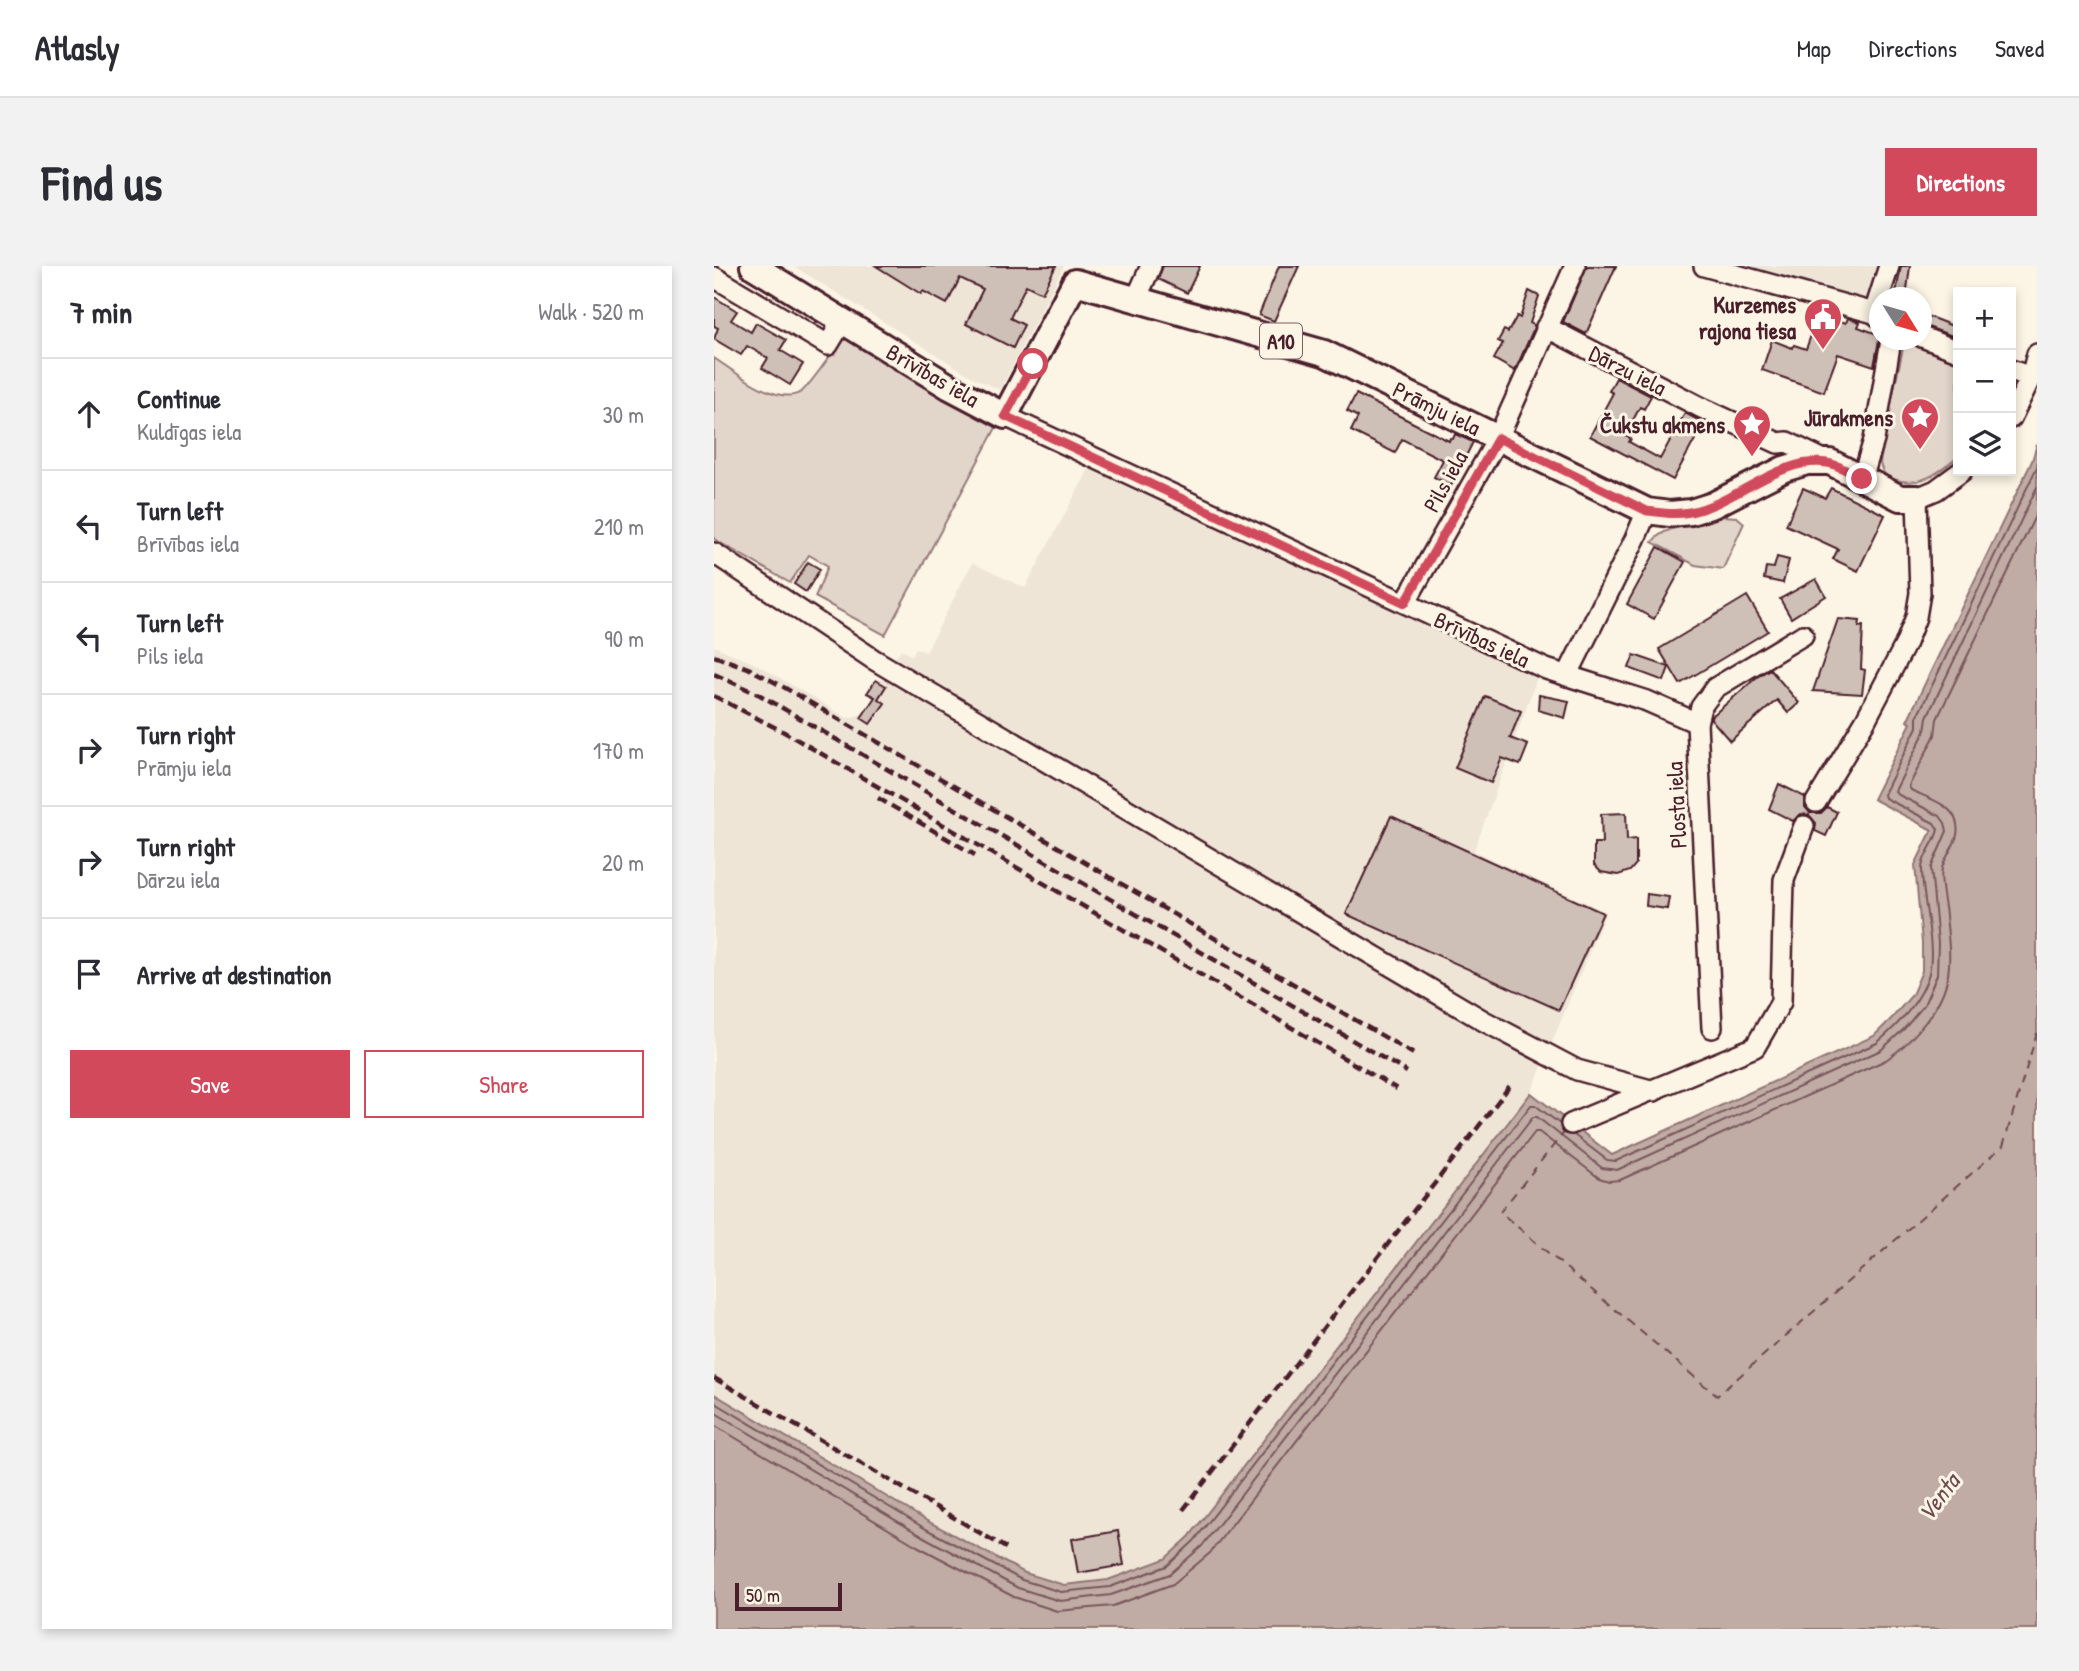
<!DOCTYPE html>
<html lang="en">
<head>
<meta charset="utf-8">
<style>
  body { margin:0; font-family:"Patrick Hand",sans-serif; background:#f2f2f3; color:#2b2b33 }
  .controls { position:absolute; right:21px; top:21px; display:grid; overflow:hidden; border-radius:0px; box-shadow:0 4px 10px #0003 }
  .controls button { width:63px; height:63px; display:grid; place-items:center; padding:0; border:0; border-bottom:2px solid #e1e1e2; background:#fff; color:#2b2b33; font:35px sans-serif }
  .compass { position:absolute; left:1155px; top:21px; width:63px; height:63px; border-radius:50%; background:#fff; box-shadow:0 4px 10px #0003; rotate:127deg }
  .scale { position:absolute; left:21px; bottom:18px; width:107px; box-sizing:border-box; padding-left:7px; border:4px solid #4a1f2b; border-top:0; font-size:19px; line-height:24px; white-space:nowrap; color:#4a1f2b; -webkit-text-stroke:5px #fcf5e5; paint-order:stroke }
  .stop { position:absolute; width:21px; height:21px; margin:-16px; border:5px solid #d1495b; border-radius:50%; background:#fff }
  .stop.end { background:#d1495b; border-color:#fff; box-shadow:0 2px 7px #0008 }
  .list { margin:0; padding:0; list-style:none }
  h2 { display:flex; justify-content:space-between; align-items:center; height:91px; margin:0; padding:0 28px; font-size:30px }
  h2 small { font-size:23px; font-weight:400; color:#7c7c81 }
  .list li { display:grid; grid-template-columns:46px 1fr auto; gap:21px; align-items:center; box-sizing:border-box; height:112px; padding:0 28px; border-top:2px solid #e1e1e2 }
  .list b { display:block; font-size:26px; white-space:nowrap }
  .list p { margin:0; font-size:23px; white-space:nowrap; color:#7c7c81 }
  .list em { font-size:23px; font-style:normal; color:#7c7c81 }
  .actions { display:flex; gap:14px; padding:21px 28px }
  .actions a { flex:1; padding:16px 0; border:2px solid #d1495b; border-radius:0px; text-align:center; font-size:24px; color:#d1495b }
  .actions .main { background:#d1495b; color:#fff }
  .icon { flex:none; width:38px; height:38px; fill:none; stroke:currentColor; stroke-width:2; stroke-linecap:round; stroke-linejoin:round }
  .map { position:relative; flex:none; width:1323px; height:1363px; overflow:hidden; border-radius:0px }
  header { display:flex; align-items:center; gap:42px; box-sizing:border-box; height:98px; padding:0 35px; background:#fff; border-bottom:2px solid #e1e1e2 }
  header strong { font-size:33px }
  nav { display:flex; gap:38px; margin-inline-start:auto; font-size:24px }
  .intro { display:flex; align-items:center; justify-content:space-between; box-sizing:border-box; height:168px; padding:0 42px }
  h1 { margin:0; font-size:49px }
  .button { padding:18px 32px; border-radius:0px; background:#d1495b; color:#fff; font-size:24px; font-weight:700 }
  main { display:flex; gap:42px; padding:0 42px }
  aside { flex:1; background:#fff; border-radius:0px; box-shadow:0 4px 10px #0003 }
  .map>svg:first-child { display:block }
  .built { fill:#eee5d7 }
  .green { fill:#e2d5ca; stroke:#967a7a; stroke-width:2 }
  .water { fill:#c0aca5; stroke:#917474; stroke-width:2 }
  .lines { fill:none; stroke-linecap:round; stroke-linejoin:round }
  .shore { stroke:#79575c; stroke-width:2 }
  .ferry { stroke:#6d4950; stroke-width:2; stroke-dasharray:9 7; stroke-linecap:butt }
  .building { fill:#cfc0b7; stroke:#4a1f2b; stroke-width:2 }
  .minor-casing { stroke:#4a1f2b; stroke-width:24 }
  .major-casing { stroke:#4a1f2b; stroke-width:30 }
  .minor { stroke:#fcf5e5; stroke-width:19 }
  .major { stroke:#fcf5e5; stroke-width:24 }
  .rail { stroke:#4a1f2b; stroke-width:4.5; stroke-dasharray:10 5; stroke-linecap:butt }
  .route { stroke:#d1495b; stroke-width:9 }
  .labels { text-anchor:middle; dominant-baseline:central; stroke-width:6; stroke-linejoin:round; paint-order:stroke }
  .shield { fill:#fcf5e5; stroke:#7f5f63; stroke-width:2 }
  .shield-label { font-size:21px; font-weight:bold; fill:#4a1f2b }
  .poi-label { font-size:23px; font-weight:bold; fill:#4a1f2b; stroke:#fcf5e5; text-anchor:end }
  .street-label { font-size:23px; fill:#4a1f2b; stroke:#fcf5e5 }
  .water-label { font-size:24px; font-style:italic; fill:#6d4950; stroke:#fcf5e5 }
</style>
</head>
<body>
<header>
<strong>Atlasly</strong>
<nav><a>Map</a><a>Directions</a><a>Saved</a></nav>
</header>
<div class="intro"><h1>Find us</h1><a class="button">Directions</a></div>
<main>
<aside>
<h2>7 min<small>Walk · 520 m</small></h2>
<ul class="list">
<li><svg class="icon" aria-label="ahead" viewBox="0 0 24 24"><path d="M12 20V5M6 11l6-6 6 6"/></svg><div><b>Continue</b><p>Kuldīgas iela</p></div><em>30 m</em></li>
<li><svg class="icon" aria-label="left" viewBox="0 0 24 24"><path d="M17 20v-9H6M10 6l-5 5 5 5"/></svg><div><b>Turn left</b><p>Brīvības iela</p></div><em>210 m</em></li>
<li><svg class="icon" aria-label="left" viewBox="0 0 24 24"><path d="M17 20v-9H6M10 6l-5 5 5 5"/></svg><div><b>Turn left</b><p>Pils iela</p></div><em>90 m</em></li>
<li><svg class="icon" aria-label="right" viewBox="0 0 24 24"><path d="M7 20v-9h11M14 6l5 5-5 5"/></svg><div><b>Turn right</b><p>Prāmju iela</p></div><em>170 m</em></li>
<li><svg class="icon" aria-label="right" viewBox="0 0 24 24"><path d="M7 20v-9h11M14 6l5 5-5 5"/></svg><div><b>Turn right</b><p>Dārzu iela</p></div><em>20 m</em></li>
<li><svg class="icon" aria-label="arrive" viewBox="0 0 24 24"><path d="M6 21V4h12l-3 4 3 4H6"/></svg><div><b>Arrive at destination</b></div></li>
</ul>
<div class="actions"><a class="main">Save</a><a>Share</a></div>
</aside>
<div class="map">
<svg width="1323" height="1363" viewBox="0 0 1323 1363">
  <rect width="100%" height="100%" fill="#fcf5e5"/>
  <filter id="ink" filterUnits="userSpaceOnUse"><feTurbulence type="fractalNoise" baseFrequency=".0143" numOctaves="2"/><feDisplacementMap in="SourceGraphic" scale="14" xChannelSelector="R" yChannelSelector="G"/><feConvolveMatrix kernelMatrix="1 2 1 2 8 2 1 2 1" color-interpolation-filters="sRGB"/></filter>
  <g filter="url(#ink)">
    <g class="built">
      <path d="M79,0H350L286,124L260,112Z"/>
      <path d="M1016,0H1166L1153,40Z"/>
      <path d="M375,203L823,412L760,585L892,646L817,827L475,1271L451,1293L394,1314L350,1319L311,1307L215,1256L0,1128V380L46,400L133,452L149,448L160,432L153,427L162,414L166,416L187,383L198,390L202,382L212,386L258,297L311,322Z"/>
    </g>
    <g class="green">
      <path d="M130,70L284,158L171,369L101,331L114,300L95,289L76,317L0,273V92C20,105 64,141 87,126C96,120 122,81 130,70Z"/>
      <path d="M1191,74H1197L1244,91V191C1224,207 1206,222 1179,213C1171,210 1168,206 1166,197L1175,145Z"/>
      <path d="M1009,250L1023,251L1030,257L1009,303L981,299L938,276C954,256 986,261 1009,250Z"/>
    </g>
    <path class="water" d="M1323,178V1363H0V1128L215,1256L311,1307L350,1319L394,1314L451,1293L475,1271L817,827L898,889L1160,770L1178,752L1198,729L1208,705V677L1201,599L1218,564L1159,533L1197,457L1193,455L1318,195Z"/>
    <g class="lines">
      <g class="shore">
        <path d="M860,869L893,894L902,895L1163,777C1184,759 1208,735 1215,707C1222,678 1208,634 1208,603C1208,589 1222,577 1224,563L1220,557L1171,532L1170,528L1203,461V451L1323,201"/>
        <path d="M0,1136L212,1263L308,1314L347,1326L396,1321L453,1300L480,1275L817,839H821L846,858"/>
        <path d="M0,1146L208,1270L304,1322L346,1335L397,1329L456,1308L488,1280L819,851H823L888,902L903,904L1167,784L1190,763L1210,739L1223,709L1224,677L1217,602L1233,565L1231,557L1226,550L1183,528L1181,525L1211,465L1213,451L1323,221"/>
        <path d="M0,1159L203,1280L300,1331L343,1345L399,1340L459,1318L496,1287L821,866H825L885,912L895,915L906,914L1172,794C1198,776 1229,741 1234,709C1237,690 1234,669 1232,650C1231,636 1225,615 1228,602C1233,585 1250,572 1241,552C1234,537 1211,531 1197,524L1195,520L1221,469L1223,453L1323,246"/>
      </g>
      <path class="ferry" d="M852,864L786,946L1003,1130L1289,880L1323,767"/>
    </g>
    <g class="building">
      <path d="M162,0H342L328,27L312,19L296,52L310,59L299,82L252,58L269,23L246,12L233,38L209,25L207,28Z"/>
      <path d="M449,0H486L473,27L444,13Z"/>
      <path d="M565,0H585L560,55L545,49Z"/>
      <path d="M873,0H902L872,68L849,56Z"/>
      <path d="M1187,0H1196L1192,32H1181Z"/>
      <path d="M815,25L825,30L816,57L820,59V62L801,105L780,93L789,77L784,75L790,64L794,66L803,50L806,52Z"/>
      <path d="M0,31L23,45L17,54L37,66L42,57L72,74L66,84L89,98L76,119L48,102L54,92L33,80L27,89L0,73L4,62L0,60Z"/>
      <path d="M1101,46L1132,57L1134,52L1146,56L1144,61L1166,69L1160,100L1124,88L1110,126L1048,104L1058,74L1078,82L1080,79L1092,83L1100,61L1096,60Z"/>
      <path d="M1208,48L1244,62V72L1208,59Z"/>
      <path d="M902,112L937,130L930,143L926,141L911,169L917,173L915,176L946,193L971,147L990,157L959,214L876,170L899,127L895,125Z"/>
      <path d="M642,128L735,175L736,172L739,173L741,168L759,176L737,220L720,211L729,194L688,173L681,187L637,165L644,151L633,145Z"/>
      <path d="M1089,222L1111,232L1117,222L1171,249L1144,305L1119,293L1124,283L1072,259Z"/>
      <path d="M944,281L971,296L940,353L913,338Z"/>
      <path d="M1063,291L1075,294L1069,317L1050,313L1052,301L1060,302Z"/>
      <path d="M94,296L106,303L92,326L80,318Z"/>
      <path d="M1102,313L1112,330L1077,352L1066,333Z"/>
      <path d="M1033,330L1054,365L966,418L945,383Z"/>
      <path d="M1124,353L1146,355L1145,361L1149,360L1147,403L1151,404L1148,428L1099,425Z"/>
      <path d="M920,389L955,401L950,415L915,402Z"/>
      <path d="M1056,403L1085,437L1074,447L1063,434L1016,475L997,453V451L1043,411Z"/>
      <path d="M162,414L172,420L164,433L171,437L156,458L147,452L161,431L153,427Z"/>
      <path d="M825,429L855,435L851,452L824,444Z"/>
      <path d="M771,430L807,445L796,472L814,479L806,499L788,492L777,517L741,502Z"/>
      <path d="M1065,518L1091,531V541L1096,547H1107L1113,541L1123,546L1112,570L1101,565L1102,557L1095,549L1087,548L1079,555L1055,543Z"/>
      <path d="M912,547L913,574L922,573V598L916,605L904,609L887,606L880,599V577H888L887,548Z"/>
      <path d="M677,550L889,647L845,744L632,648Z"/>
      <path d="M933,628L955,631L953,643L932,640Z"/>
      <path d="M404,1265L410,1299L364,1307L358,1273Z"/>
    </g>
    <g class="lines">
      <defs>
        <g id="minor">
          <path d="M990,0L1160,47L1166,52"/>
          <path d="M0,11L114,79L128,56"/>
          <path d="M422,33L437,0"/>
          <path d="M1160,47L1175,0"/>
          <path d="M832,61L986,141L1064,177L1073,176L1114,196"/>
          <path d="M1208,71L1244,85"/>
          <path d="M1297,104L1317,111"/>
          <path d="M291,150L832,403L933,435L983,457"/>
          <path d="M1297,152L1317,111L1323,88"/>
          <path d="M1148,213L1160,174L1177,74"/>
          <path d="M0,287L159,393L770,755L863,804L940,825"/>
          <path d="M691,337L784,172L861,0"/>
          <path d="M853,410L921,273L933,245"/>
          <path d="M1102,536L1151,455L1191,379L1202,351L1206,327L1203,232L1222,224L1248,205"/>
          <path d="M998,762L983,457L987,441L1001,422L1089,369"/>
          <path d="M857,858L1041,781L1067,736L1070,614L1090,560"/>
        </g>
        <path id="major" d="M39,0L236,121L291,150L361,16L610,87L933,245L956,248L977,246L999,239L1070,203L1093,196H1116L1186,232H1203"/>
      </defs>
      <use href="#minor" class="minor-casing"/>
      <use href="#major" class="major-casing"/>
      <use href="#minor" class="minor"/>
      <use href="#major" class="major"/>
      <g class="rail">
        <path d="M0,390L34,402L66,419L703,790"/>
        <path d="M0,408L46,429L693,806"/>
        <path d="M0,430L70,466L683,823"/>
        <path d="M164,532L261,589"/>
        <path d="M0,1112L292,1282"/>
        <path d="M469,1244L798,817"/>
      </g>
    </g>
  </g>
  <g class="lines" filter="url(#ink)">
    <path class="route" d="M319,98L291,150L691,337L784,172L933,245C948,247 962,249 976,246C1022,237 1066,190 1113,197C1125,198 1137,208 1148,213"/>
  </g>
  <defs>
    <symbol id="civic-pin" viewBox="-11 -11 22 30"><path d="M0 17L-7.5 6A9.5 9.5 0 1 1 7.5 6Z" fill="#d1495b" stroke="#fcf5e5"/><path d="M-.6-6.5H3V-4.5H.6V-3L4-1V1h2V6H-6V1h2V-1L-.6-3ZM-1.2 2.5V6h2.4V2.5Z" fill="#fff"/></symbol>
    <symbol id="sight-pin" viewBox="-11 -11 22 30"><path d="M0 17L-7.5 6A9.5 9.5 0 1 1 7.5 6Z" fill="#d1495b" stroke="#fcf5e5"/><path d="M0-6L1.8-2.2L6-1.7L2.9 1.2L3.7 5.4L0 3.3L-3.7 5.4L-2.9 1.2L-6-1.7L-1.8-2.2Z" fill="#fff"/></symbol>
  </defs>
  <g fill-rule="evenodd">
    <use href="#civic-pin" x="1087" y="29" width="44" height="60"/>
    <use href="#sight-pin" x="1184" y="129" width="44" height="60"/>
    <use href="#sight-pin" x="1016" y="136" width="44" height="60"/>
  </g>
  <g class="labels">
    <rect class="shield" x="546" y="57.5" width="42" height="35" rx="5"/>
    <g class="shield-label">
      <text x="567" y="75">A10</text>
    </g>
    <g class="poi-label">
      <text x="1082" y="38">Kurzemes<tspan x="1082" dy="26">rajona tiesa</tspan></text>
      <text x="1179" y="151">Jūrakmens</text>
      <text x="1011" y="158">Čukstu akmens</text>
    </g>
    <g class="street-label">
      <text transform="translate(914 104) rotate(27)">Dārzu iela</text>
      <text transform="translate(219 109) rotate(30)">Brīvības iela</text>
      <text transform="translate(723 142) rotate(26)">Prāmju iela</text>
      <text transform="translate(731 215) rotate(-61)">Pils iela</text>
      <text transform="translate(768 373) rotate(25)">Brīvības iela</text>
      <text transform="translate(962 539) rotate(-93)">Plosta iela</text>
    </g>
    <g class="water-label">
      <text transform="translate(1224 1231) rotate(-53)">Venta</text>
    </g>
  </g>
</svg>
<div class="controls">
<button>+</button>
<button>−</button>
<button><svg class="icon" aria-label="layers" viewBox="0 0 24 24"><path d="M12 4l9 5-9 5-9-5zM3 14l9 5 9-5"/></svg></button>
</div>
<svg class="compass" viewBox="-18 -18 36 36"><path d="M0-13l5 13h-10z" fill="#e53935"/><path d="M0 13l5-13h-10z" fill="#7c7c81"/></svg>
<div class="scale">50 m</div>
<div class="stop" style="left:319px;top:98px"></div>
<div class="stop end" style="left:1148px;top:213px"></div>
</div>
</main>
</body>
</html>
